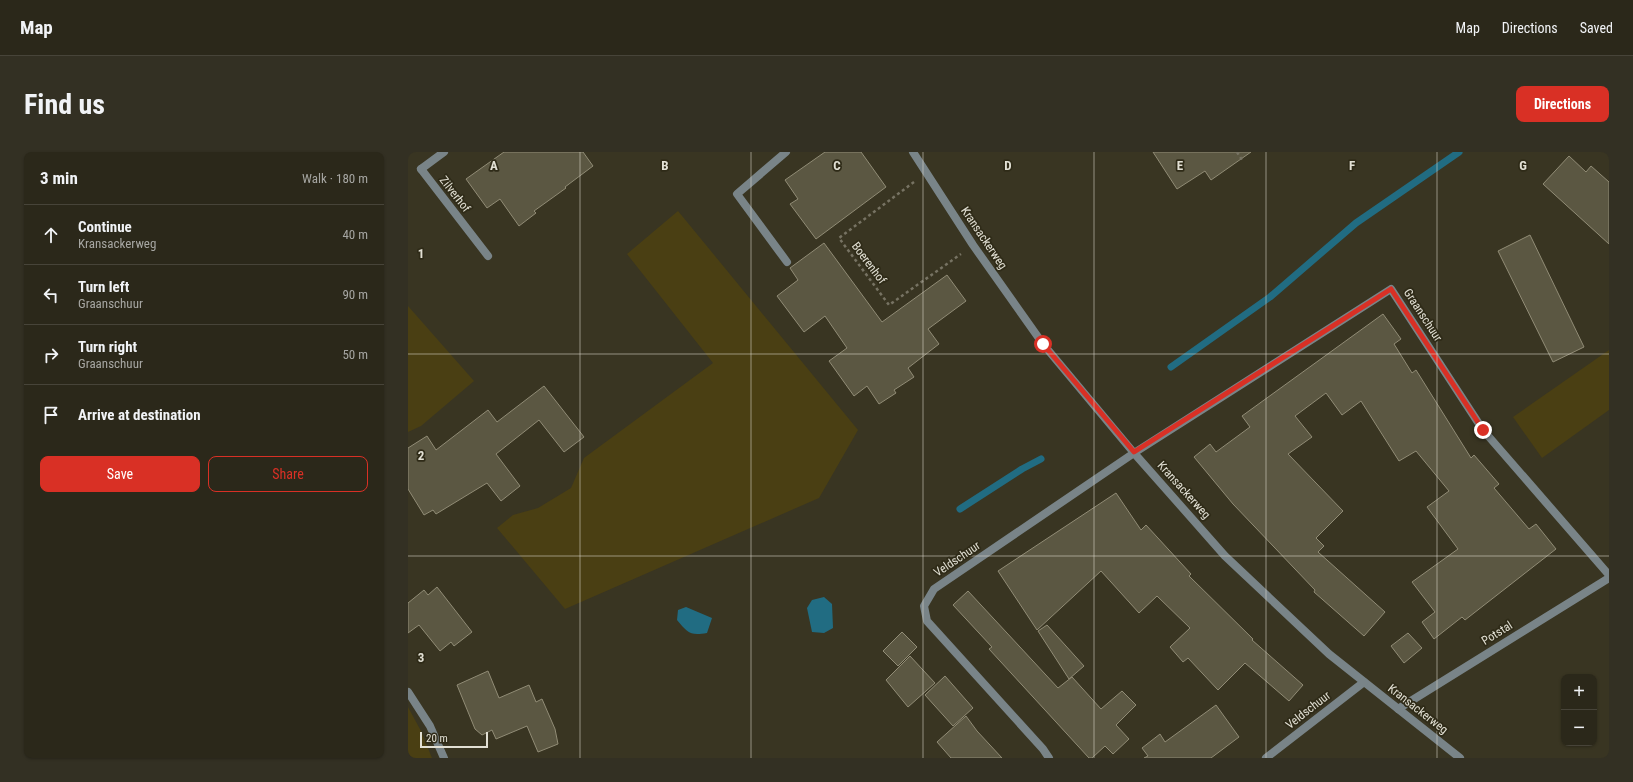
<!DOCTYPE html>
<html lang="en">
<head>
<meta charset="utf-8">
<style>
  body { margin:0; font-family:"Roboto Condensed",sans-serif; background:#333023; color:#f1f3f6 }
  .controls { position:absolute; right:12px; bottom:12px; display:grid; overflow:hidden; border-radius:8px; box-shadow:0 1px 3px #0004 }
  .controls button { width:36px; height:36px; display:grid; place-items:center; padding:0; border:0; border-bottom:1px solid #474439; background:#2b281a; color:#f1f3f6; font:20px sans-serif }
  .scale { position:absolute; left:12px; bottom:10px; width:68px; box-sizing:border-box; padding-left:4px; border:2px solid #e2e0d4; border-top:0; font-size:11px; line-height:14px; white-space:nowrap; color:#e2e0d4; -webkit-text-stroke:3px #2f2b18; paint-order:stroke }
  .stop { position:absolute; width:12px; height:12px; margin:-9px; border:3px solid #d93025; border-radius:50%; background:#fff }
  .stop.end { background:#d93025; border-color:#fff; box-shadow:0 1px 4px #0008 }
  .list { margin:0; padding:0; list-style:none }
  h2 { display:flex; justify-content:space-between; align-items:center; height:52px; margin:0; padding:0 16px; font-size:17px }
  h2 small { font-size:13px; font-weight:400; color:#a6a6a2 }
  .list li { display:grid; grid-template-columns:26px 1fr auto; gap:12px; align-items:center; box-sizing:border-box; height:60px; padding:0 16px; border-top:1px solid #474439 }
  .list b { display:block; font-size:15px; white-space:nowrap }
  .list p { margin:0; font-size:13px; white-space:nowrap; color:#a6a6a2 }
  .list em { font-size:13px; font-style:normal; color:#a6a6a2 }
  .actions { display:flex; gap:8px; padding:12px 16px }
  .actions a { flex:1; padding:9px 0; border:1px solid #d93025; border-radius:8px; text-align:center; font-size:14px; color:#d93025 }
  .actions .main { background:#d93025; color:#fff }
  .icon { flex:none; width:22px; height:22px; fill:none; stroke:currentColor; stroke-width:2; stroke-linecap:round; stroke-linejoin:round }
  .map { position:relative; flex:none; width:1201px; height:606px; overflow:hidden; border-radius:8px }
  header { display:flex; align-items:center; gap:24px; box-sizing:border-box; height:56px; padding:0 20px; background:#2b281a; border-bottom:1px solid #474439 }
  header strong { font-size:19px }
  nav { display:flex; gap:22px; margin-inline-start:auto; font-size:14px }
  .intro { display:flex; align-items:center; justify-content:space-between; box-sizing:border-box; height:96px; padding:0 24px }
  h1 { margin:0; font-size:28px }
  .button { padding:10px 18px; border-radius:8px; background:#d93025; color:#fff; font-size:14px; font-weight:700 }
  main { display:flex; gap:24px; padding:0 24px }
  aside { flex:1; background:#2b281a; border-radius:8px; box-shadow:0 1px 3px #0004 }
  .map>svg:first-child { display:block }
  .green { fill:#4a3f13 }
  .water { fill:#216c82 }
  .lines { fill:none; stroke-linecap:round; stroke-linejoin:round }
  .stream { stroke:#216c82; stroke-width:7 }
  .building { fill:#5b5742; stroke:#918c76 }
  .path { stroke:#777363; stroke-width:2.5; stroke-dasharray:3 3; stroke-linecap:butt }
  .service { stroke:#798488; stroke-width:8 }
  .minor { stroke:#798488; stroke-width:8 }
  .route { stroke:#d93025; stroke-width:5 }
  .grid { fill:none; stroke:#e2e0d4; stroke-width:1; stroke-opacity:0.55 }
  .labels { text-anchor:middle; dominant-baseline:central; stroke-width:3.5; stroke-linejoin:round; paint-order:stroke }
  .street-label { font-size:12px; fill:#e2e0d4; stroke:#2f2b18 }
  .grid-label { font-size:13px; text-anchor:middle; font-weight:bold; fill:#e2e0d4; stroke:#2f2b18; stroke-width:3.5; stroke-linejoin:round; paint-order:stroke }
</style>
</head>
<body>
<header>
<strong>Map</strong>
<nav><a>Map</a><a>Directions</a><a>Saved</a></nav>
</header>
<div class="intro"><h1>Find us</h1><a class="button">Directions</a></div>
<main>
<aside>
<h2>3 min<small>Walk · 180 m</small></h2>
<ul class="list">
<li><svg class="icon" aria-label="ahead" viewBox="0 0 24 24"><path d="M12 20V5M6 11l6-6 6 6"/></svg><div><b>Continue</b><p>Kransackerweg</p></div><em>40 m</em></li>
<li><svg class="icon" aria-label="left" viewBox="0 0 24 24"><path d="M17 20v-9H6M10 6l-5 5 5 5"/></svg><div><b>Turn left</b><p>Graanschuur</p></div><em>90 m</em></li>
<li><svg class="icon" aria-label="right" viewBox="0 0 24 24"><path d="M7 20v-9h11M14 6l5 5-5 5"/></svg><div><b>Turn right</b><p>Graanschuur</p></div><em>50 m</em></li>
<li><svg class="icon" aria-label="arrive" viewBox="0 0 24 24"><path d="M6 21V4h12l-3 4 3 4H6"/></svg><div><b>Arrive at destination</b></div></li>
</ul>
<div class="actions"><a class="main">Save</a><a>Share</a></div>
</aside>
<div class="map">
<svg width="1201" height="606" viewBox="0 0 1201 606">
  <rect width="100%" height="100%" fill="#393522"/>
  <g class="green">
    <path d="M270,59L450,278L411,346L157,457L89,376L105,363L130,356L163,336L176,306L305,211L219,102Z"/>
    <path d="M0,154L66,229L13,274L0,280Z"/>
    <path d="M1201,198V258L1134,306L1105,265Z"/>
    <path d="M0,555L13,579L24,606H0Z"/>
  </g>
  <g class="water">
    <path d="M416,445L424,452L425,476L416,481L404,480L399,456L404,448Z"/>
    <path d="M278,455L304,466L299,481C282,484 280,481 269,468L270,458Z"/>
  </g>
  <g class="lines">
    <g class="stream">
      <path d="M763,215L862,145L948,71L1051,0"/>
      <path d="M552,357L614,317L633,307"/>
    </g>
  </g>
  <g class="building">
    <path d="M96,0H175L185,14L157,35L158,36L126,59L128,61L111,74L92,47L79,56L58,27Z"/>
    <path d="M417,0H453L478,35L408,87L382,52L390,47L377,28Z"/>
    <path d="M745,0H843L803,28L797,19L769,37Z"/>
    <path d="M1161,4L1178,20L1183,14L1201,30V92L1135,32Z"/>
    <path d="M1122,83L1176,195L1145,210L1090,99Z"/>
    <path d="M416,91L474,170L539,123L558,149L520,177L531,192L500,216L506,225L486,238L488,241L471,252L459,234L446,244L421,209L439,196L417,164L396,180L369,144L390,128L382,116Z"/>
    <path d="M975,162L993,187L986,192L1004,221L1008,218L1063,306L1066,303L1091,332L1086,336L1121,377L1128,372L1148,397L1057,468L1054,465L1026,487L1014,470L1027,460L1004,430L1050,397L1019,355L1041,339L1008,299L991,309L953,249L934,263L918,241L887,264L904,285L880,302L935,359L908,386L916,394L910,400L977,460L956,484L906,440L907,438L825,352L786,305L802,292L808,300L842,275L834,264Z"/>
    <path d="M136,234L176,285L156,300L131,268L88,302L112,334L93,349L79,331L28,362L25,358L16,363L0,337V296L19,284L28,298L80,258L89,270Z"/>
    <path d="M708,341L733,378L738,373L783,422L781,424L845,487L844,488L895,533L881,549L837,511L810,538L780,506L775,510L762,495L782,476L749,444L731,461L693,419L629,478L590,419Z"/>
    <path d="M29,435L64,480L46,494L43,490L32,499L11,473L0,481V451L16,438L20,443Z"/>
    <path d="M560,439L650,536L664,525L693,557L714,539L728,553L708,573L721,587L705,602L697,594L684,606H681L581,497L584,495L545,453Z"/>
    <path d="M639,473L676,514L661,527L630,479Z"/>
    <path d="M494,480L509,495L490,514L475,499Z"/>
    <path d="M1000,481L1014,496L996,511L983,494Z"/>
    <path d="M502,504L527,531L500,555L478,528Z"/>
    <path d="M80,519L91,546L121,533L128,550L134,547L147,577L150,592L130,600L119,574L88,587L84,578L74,583L67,577L49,533Z"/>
    <path d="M537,524L565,556L545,574L517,543Z"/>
    <path d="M808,553L831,585L803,606H736L740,604L734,596L752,582L757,590Z"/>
    <path d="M558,564L569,579L594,606H543L529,590Z"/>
  </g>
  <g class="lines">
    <g class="path">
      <path d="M829,0L834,8"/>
      <path d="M506,30L431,86L481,153L553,102"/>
    </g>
    <g class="service">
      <path d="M378,0L329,42L379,110"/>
      <path d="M13,17L80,104"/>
    </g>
    <g class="minor">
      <path d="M505,0L565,93L635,192L726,301L817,404L921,502L1052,606"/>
      <path d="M13,17L36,0"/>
      <path d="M0,540L22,574L36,606"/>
      <path d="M990,557L1201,426"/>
      <path d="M641,606L635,597L519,469L516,454L526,437L726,301L983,137L1075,278L1201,423"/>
      <path d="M858,606L956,530"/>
    </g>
  </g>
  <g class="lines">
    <path class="route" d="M635,192L726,300L983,137L1075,278"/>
  </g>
  <path class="grid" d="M172,0V606M343,0V606M515,0V606M686,0V606M858,0V606M1029,0V606M0,202H1201M0,404H1201"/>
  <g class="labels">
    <g class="street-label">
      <text transform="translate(47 42) rotate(52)">Zilverhof</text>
      <text transform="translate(576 86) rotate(56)">Kransackerweg</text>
      <text transform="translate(461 111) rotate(53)">Boerenhof</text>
      <text transform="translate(1015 163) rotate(57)">Graanschuur</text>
      <text transform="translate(776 338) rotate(48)">Kransackerweg</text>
      <text transform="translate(549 407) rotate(-34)">Veldschuur</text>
      <text transform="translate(1089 481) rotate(-32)">Potstal</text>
      <text transform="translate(1010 557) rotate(38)">Kransackerweg</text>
      <text transform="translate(900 558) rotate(-38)">Veldschuur</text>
    </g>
  </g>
  <g class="grid-label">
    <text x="86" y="18">A</text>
    <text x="257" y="18">B</text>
    <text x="429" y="18">C</text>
    <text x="600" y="18">D</text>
    <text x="772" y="18">E</text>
    <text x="944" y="18">F</text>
    <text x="1115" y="18">G</text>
    <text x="13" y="106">1</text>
    <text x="13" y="308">2</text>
    <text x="13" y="510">3</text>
  </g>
</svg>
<div class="controls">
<button>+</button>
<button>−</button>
</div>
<div class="scale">20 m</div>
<div class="stop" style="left:635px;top:192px"></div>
<div class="stop end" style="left:1075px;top:278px"></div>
</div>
</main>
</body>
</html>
